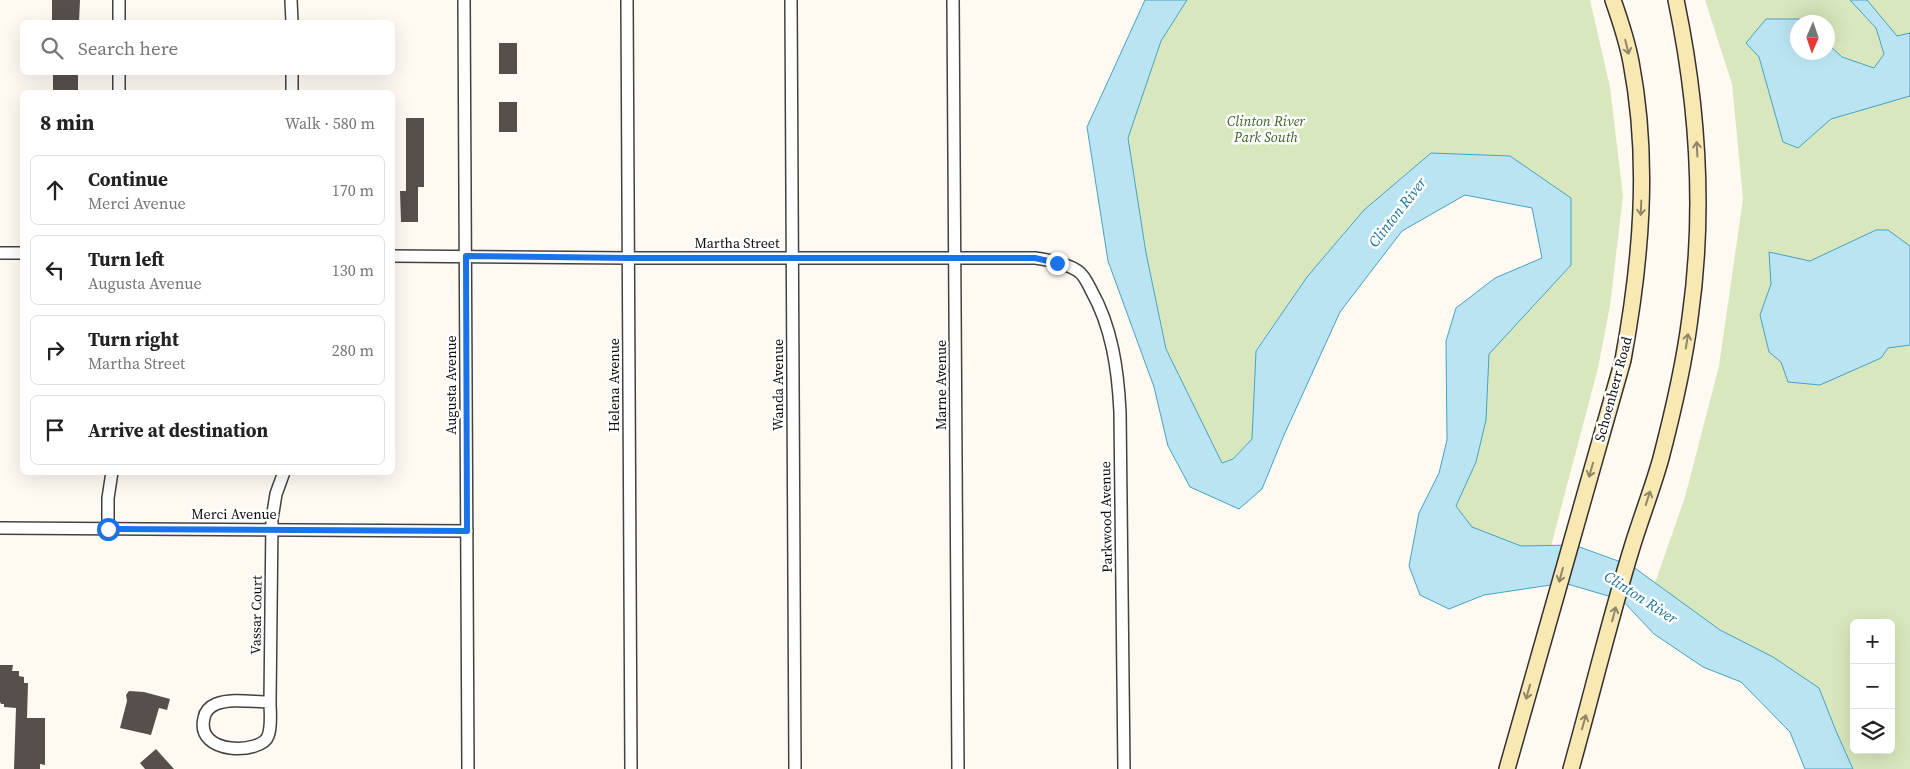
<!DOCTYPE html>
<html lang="en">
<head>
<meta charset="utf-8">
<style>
  body { margin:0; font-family:"Source Serif 4",serif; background:#f6f6f6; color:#222 }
  .controls { position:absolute; right:15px; bottom:15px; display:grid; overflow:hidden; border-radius:8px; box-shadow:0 5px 20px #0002 }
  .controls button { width:45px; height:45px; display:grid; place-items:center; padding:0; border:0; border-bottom:1px solid #e0e0e0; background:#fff; color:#222; font:25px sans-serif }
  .compass { position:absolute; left:1790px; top:15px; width:45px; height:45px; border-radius:50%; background:#fff; box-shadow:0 5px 20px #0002; rotate:182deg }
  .stop { position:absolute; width:15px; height:15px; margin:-11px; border:4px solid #1a73e8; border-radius:50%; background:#fff }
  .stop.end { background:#1a73e8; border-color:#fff; box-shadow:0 1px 5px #0008 }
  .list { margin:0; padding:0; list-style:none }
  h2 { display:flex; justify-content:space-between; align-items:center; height:65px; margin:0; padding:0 20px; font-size:21px }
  h2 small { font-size:16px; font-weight:400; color:#767676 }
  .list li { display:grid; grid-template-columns:32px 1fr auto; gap:15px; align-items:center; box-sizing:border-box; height:70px; margin:0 10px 10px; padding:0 10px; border:1px solid #e0e0e0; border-radius:8px }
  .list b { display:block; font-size:19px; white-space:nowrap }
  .list p { margin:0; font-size:16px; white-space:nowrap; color:#767676 }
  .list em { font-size:16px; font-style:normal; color:#767676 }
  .icon { flex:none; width:28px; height:28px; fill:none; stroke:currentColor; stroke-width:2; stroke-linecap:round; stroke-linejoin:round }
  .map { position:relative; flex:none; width:1910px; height:769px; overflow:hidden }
  .search { position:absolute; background:#fff; box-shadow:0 5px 20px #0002; left:20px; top:20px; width:375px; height:55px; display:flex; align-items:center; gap:12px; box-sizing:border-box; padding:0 18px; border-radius:8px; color:#767676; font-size:19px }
  .panel { position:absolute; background:#fff; box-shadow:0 5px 20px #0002; left:20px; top:90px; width:375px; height:385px; border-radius:8px }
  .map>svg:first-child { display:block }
  .green { fill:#d8e7bd; fill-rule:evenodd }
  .water { fill:#bae4f2; stroke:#46a2c4 }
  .building { fill:#574f4c }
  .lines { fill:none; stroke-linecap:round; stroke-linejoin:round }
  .street-casing { stroke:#424242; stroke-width:14 }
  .secondary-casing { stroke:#313131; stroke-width:18 }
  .street { stroke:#fff; stroke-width:11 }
  .secondary { stroke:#f9e8b1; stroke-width:15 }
  .oneway { stroke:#908668 }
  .route { stroke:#1a73e8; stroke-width:6 }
  .labels { text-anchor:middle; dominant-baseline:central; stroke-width:5; stroke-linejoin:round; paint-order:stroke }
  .park-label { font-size:14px; font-style:italic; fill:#386223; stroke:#fff }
  .street-label { font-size:14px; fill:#0f0f0f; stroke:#fff }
  .water-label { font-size:15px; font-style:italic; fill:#207398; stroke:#fff }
</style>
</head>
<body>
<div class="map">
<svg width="1910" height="769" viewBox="0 0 1910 769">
  <rect width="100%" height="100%" fill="#fefaf2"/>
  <g class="green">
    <path d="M1187,0H1590L1610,87L1623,196L1610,306L1598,368L1551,546H1521L1472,527L1455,506L1476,462L1486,420L1488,354L1571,265V198L1431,153L1364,210L1307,277L1256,350L1252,439L1233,459L1222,464L1166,349L1146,253L1128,138L1161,41Z"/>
    <path d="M1705,0H1910V769H1853L1836,731L1773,657L1720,630L1655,583L1685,497L1719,366L1743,199L1732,84ZM1798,22H1828V52H1798ZM1854,623H1891V750H1854Z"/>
  </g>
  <g class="water">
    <path d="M1145,0H1187L1161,41L1128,138L1146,253L1166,349L1222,463L1233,459L1252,439L1256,351L1307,277L1364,210L1431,153L1510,156L1571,198V265L1489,354L1486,420L1476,462L1456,506L1472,527L1521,546L1574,545L1632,566L1720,630L1773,657L1819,688L1836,731L1853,769H1805L1790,732L1741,682L1703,667L1654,634L1622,600L1564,583L1484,595L1449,609L1420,595L1409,566L1419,513L1439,473L1447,440L1446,341L1456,308L1495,278L1542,258L1532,208L1465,195L1402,231L1340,312L1284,435L1262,489L1239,509L1190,487L1168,446L1154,387L1108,261L1087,127Z"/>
    <path d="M1850,0H1867L1897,36L1910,33V96L1831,119L1798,148L1783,142L1759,57L1746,43L1766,19H1800L1804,22H1798V52H1828V44L1842,57L1874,68L1884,54L1876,28Z"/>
    <path d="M1876,230H1888L1910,246V345L1888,348L1881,358L1820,385L1788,382L1781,362L1769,352L1760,315L1771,284L1769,252L1810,261Z"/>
  </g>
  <g class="building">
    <path d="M52,0H80L79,22H52Z"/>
    <rect x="499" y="43" width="18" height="31"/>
    <rect x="53" y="72" width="25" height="20"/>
    <rect x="499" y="102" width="18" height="30"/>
    <path d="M406,118H424V187H418V222H401L400,191H406Z"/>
    <path d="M0,665H13L12,671H19V676L24,677V683H28L27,718H45V765L40,764V769H14L16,708L4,707V704H1L0,702Z"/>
    <path d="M129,691L144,692L170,699L167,710L159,708L151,735L120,728L127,701L126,695Z"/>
    <path d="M156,749L174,769H145L140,763Z"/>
  </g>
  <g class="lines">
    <defs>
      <g id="street">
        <path d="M119,0V22"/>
        <path d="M291,0L292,22"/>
        <path d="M464,0L468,769"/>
        <path d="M627,0L631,769"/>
        <path d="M791,0L795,769"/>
        <path d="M953,0L958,769"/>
        <path d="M119,72V92"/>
        <path d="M292,72V92"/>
        <path d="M0,253H22"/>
        <path d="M392,256L629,258H1035C1049,260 1066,263 1078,271C1084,275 1088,284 1091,290C1112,327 1118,370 1120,412L1124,769"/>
        <path d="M0,528L467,531"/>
        <path d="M108,529V498L112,472"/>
        <path d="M270,702C270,712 272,726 268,736C262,754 195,756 204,718C205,712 209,707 216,704C231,698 253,702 270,702L272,519L276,494L284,472"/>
      </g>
      <g id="secondary">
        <path d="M1507,769L1623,360C1641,262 1650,161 1631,62C1627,41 1620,20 1613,0"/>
        <path d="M1571,769C1592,694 1610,618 1633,544C1642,515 1653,487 1661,458C1673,412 1684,365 1690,318C1705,212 1698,105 1676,0"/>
      </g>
    </defs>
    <use href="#street" class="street-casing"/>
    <use href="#secondary" class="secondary-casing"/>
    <use href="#street" class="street"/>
    <use href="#secondary" class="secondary"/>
  </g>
  <defs><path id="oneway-shaft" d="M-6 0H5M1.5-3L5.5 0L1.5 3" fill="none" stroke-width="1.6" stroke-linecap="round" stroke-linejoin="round" transform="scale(1.25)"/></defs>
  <g class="oneway">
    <use href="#oneway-shaft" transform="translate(1627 47) rotate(76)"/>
    <use href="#oneway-shaft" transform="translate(1697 149) rotate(-93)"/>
    <use href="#oneway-shaft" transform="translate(1641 208) rotate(92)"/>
    <use href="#oneway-shaft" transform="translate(1687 341) rotate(-81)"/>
    <use href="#oneway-shaft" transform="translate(1591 470) rotate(106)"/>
    <use href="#oneway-shaft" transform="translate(1648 498) rotate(-72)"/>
    <use href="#oneway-shaft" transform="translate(1561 575) rotate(105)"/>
    <use href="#oneway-shaft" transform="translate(1614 614) rotate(-75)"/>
    <use href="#oneway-shaft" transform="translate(1528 692) rotate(106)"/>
    <use href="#oneway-shaft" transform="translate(1584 722) rotate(-74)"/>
  </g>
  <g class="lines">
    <path class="route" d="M108,529L467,531L466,256L629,258H1035L1057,263"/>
  </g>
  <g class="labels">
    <g class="park-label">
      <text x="1266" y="121">Clinton River<tspan x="1266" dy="16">Park South</tspan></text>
    </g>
    <g class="street-label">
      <text x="737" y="243">Martha Street</text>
      <text transform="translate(451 385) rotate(-90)">Augusta Avenue</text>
      <text transform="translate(614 385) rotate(-90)">Helena Avenue</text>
      <text transform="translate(778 385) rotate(-90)">Wanda Avenue</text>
      <text transform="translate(941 385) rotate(-90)">Marne Avenue</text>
      <text transform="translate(1613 389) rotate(-75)">Schoenherr Road</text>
      <text x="234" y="514">Merci Avenue</text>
      <text transform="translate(1106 517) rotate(-91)">Parkwood Avenue</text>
      <text transform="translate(256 615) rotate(-89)">Vassar Court</text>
    </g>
    <g class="water-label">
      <text transform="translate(1397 212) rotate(-52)">Clinton River</text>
      <text transform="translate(1641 597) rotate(33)">Clinton River</text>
    </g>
  </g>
</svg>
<div class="controls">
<button>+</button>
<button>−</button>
<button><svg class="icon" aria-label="layers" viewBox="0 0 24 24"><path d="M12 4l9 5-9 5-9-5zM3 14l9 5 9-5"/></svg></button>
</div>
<svg class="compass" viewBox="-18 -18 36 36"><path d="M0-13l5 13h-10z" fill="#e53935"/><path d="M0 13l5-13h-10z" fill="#767676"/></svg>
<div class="stop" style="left:108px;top:529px"></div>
<div class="stop end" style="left:1057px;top:263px"></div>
<div class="search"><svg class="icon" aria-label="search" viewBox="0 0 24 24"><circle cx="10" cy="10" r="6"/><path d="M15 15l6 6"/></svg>Search here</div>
<section class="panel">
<h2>8 min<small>Walk · 580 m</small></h2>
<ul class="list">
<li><svg class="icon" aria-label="ahead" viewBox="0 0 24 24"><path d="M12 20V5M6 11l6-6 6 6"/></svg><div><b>Continue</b><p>Merci Avenue</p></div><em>170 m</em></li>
<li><svg class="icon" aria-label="left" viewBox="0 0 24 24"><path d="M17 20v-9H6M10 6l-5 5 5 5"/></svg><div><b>Turn left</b><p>Augusta Avenue</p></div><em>130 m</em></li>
<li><svg class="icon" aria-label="right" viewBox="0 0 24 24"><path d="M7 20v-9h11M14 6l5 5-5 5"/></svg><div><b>Turn right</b><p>Martha Street</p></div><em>280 m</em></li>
<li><svg class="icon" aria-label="arrive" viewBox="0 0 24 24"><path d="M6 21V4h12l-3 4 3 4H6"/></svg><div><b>Arrive at destination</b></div></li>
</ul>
</section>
</div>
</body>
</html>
